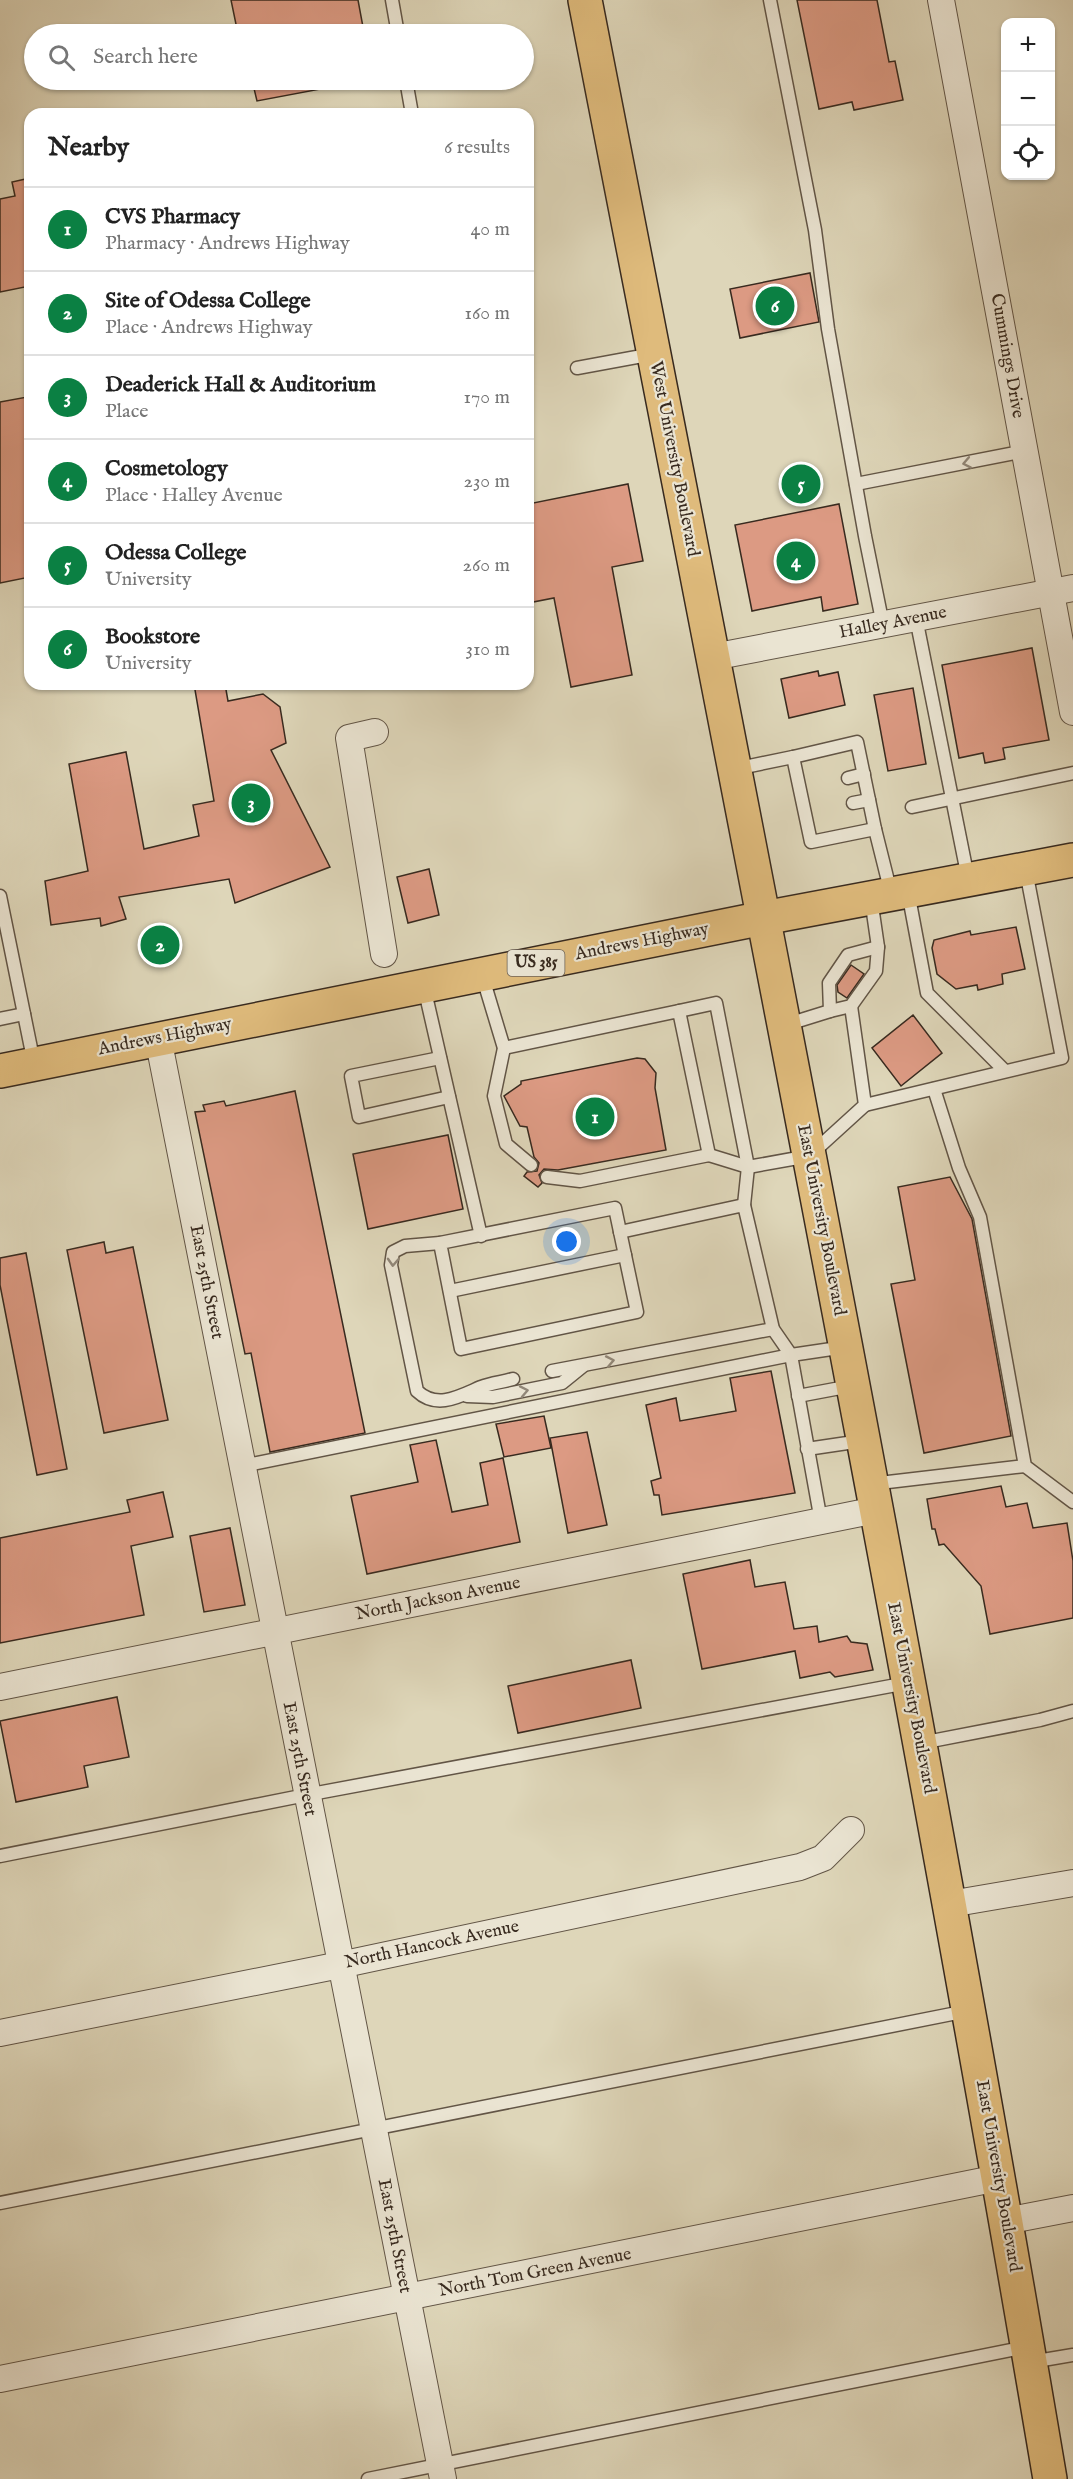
<!DOCTYPE html>
<html lang="en">
<head>
<meta charset="utf-8">
<style>
  body { margin:0; font-family:"IM FELL English",serif; background:#f6f6f6; color:#222 }
  .controls { position:absolute; right:18px; top:18px; display:grid; overflow:hidden; border-radius:12px; box-shadow:0 2px 4px #0004 }
  .controls button { width:54px; height:54px; display:grid; place-items:center; padding:0; border:0; border-bottom:2px solid #e0e0e0; background:#fff; color:#222; font:30px sans-serif }
  .you { position:absolute; left:567px; top:1242px; width:21px; height:21px; margin:-15px; border:4px solid #fff; border-radius:50%; background:#1a73e8; box-shadow:0 0 0 9px #1a73e833 }
  .badge { display:grid; place-items:center; width:39px; height:39px; border-radius:50%; background:#0b8043; color:#fff; font-size:20px; font-weight:700 }
  .pin { position:absolute; translate:-50% -50%; border:3px solid #fff; box-shadow:0 2px 6px #0006 }
  .list { margin:0; padding:0; list-style:none }
  h2 { display:flex; justify-content:space-between; align-items:center; height:78px; margin:0; padding:0 24px; font-size:26px }
  h2 small { font-size:20px; font-weight:400; color:#767676 }
  .list li { display:grid; grid-template-columns:39px 1fr auto; gap:18px; align-items:center; box-sizing:border-box; height:84px; padding:0 24px; border-top:2px solid #e0e0e0 }
  .list b { display:block; font-size:22px; white-space:nowrap }
  .list p { margin:0; font-size:20px; white-space:nowrap; color:#767676 }
  .list em { font-size:20px; font-style:normal; color:#767676 }
  .icon { flex:none; width:33px; height:33px; fill:none; stroke:currentColor; stroke-width:2; stroke-linecap:round; stroke-linejoin:round }
  .map { position:relative; flex:none; width:1073px; height:2479px; overflow:hidden }
  .search { position:absolute; background:#fff; box-shadow:0 2px 4px #0004; left:24px; top:24px; width:510px; height:66px; display:flex; align-items:center; gap:15px; box-sizing:border-box; padding:0 21px; border-radius:33px; color:#767676; font-size:22px }
  .panel { position:absolute; background:#fff; box-shadow:0 2px 4px #0004; left:24px; top:108px; width:510px; height:582px; border-radius:18px }
  .map>svg:first-child { display:block }
  .building { fill:#dc9a83; stroke:#382a1f; stroke-width:1.5 }
  .lines { fill:none; stroke-linecap:round; stroke-linejoin:round }
  .service-casing { stroke:#625546; stroke-width:15 }
  .minor-casing { stroke:#625546; stroke-width:28 }
  .primary-casing { stroke:#382a1f; stroke-width:36 }
  .service { stroke:#eae4d2; stroke-width:12 }
  .minor { stroke:#eae4d2; stroke-width:26 }
  .primary { stroke:#dfbb7c; stroke-width:33 }
  .oneway { stroke:#918778 }
  .labels { text-anchor:middle; dominant-baseline:central; stroke-width:4.5; stroke-linejoin:round; paint-order:stroke }
  .shield { fill:#eae4d2; stroke:#6d6255; stroke-width:1.5 }
  .shield-label { font-size:16px; font-weight:bold; fill:#382a1f }
  .street-label { font-size:18px; fill:#382a1f; stroke:#eae4d2 }
</style>
</head>
<body>
<div class="map">
<svg width="1073" height="2479" viewBox="0 0 1073 2479">
  <rect width="100%" height="100%" fill="#ded6b9"/>
  <filter id="stains"><feTurbulence type="fractalNoise" baseFrequency=".00333" numOctaves="4"/><feColorMatrix values="0 0 0 0 .2 0 0 0 0 .09 0 0 0 0 .02 0 0 0 .5 -.17"/></filter>
  <radialGradient id="worn" r=".72"><stop offset=".6" stop-color="#630" stop-opacity="0"/><stop offset="1" stop-color="#630" stop-opacity=".3"/></radialGradient>
  <g class="building">
    <path d="M231,0H358L363,27L355,29L356,34H238Z"/>
    <path d="M797,0H877L889,62L895,61L903,100L854,110L852,102L819,109Z"/>
    <path d="M252,80H325L326,88L257,101Z"/>
    <path d="M30,178V286L0,292V199L15,196L12,182Z"/>
    <path d="M810,273L819,322L740,338L730,289Z"/>
    <path d="M27,397L30,413V577L0,583V402Z"/>
    <path d="M628,484L643,561L612,567L632,675L571,687L554,598L528,603V504Z"/>
    <path d="M839,504L858,604L823,611L821,597L752,611L735,525Z"/>
    <path d="M1032,648L1049,740L1003,748L1005,759L985,763L983,753L959,758L942,665Z"/>
    <path d="M818,671L819,676L838,672L845,705L789,718L781,679Z"/>
    <path d="M194,684H225L228,701L263,694L280,707L286,743L271,750L330,867L235,903L229,879L119,897L126,919L101,926L100,918L51,925L45,881L88,871L69,764L126,752L144,849L199,836L193,805L214,801Z"/>
    <path d="M913,688L926,764L888,771L874,695Z"/>
    <path d="M429,869L439,915L408,923L397,877Z"/>
    <path d="M1016,927L1025,969L1002,974L1003,984L978,990L977,985L956,989L937,974L932,948L934,940L970,931L971,935Z"/>
    <path d="M851,965L864,974L847,998L838,992L837,985Z"/>
    <path d="M913,1015L942,1053L901,1086L872,1048Z"/>
    <path d="M637,1058L645,1059L656,1073L655,1088L666,1150L558,1170L544,1169L539,1175L542,1183L538,1187L524,1176L527,1172L537,1171L539,1163L534,1157L527,1127L520,1126L504,1096L521,1084V1081Z"/>
    <path d="M295,1091L365,1433L270,1452L251,1353L245,1354L195,1112L205,1111L203,1105L224,1101L226,1106Z"/>
    <path d="M448,1135L463,1209L368,1229L353,1154Z"/>
    <path d="M950,1177L972,1219L1011,1436L924,1453L891,1284L915,1280L898,1187Z"/>
    <path d="M104,1242L106,1253L133,1247L168,1420L104,1433L67,1250Z"/>
    <path d="M26,1253L67,1469L37,1475L0,1285V1258Z"/>
    <path d="M771,1371L795,1493L662,1515L659,1495H654L651,1481L661,1478L646,1405L676,1398L680,1421L736,1411L730,1378Z"/>
    <path d="M544,1416L551,1448L504,1457L496,1424Z"/>
    <path d="M587,1432L607,1525L568,1533L550,1438Z"/>
    <path d="M436,1440L452,1512L488,1505L480,1463L503,1458L520,1542L367,1574L351,1496L418,1482L410,1445Z"/>
    <path d="M1001,1486L1006,1507L1027,1503L1033,1528L1067,1523L1073,1561V1618L990,1634L981,1586L944,1544L939,1545L935,1529H932L927,1499Z"/>
    <path d="M163,1492L173,1537L131,1546L144,1615L0,1643V1538L130,1512L127,1500Z"/>
    <path d="M230,1528L245,1605L204,1612L190,1536Z"/>
    <path d="M750,1560L755,1587L785,1582L794,1629L817,1626L819,1642L847,1636L851,1642L867,1644L873,1670L835,1677L830,1672L800,1678L795,1651L702,1669L683,1574Z"/>
    <path d="M631,1660L641,1708L518,1733L508,1686Z"/>
    <path d="M117,1697L129,1757L84,1766L88,1787L16,1802L0,1721Z"/>
  </g>
  <g class="lines">
    <defs>
      <g id="service">
        <path d="M392,0L398,34"/>
        <path d="M770,0L815,230L828,329L865,536L883,625"/>
        <path d="M406,80L412,114"/>
        <path d="M577,368L653,354"/>
        <path d="M856,484L1025,451"/>
        <path d="M916,618L968,878"/>
        <path d="M857,742L875,829L811,842L793,757Z"/>
        <path d="M735,769L793,757"/>
        <path d="M848,778L864,774"/>
        <path d="M853,803L869,800"/>
        <path d="M912,807L1073,773"/>
        <path d="M875,829L891,893"/>
        <path d="M908,892L927,993L1005,1071"/>
        <path d="M0,896L34,1063"/>
        <path d="M482,975L504,1048L494,1096L506,1144L531,1165"/>
        <path d="M424,987L481,1236"/>
        <path d="M679,1011L716,1003L748,1167L744,1205"/>
        <path d="M830,1011L851,1006L876,971L878,947L871,899"/>
        <path d="M0,1019L24,1014"/>
        <path d="M785,1025L830,1011L829,983L848,955L878,947"/>
        <path d="M504,1048L679,1011L709,1155L580,1181L547,1177"/>
        <path d="M440,1058L351,1076L359,1117L449,1097"/>
        <path d="M934,1089L959,1168L980,1217L1025,1466L1073,1502"/>
        <path d="M865,1105L1062,1058L1026,871"/>
        <path d="M709,1155L748,1167L809,1156L865,1105L851,1006"/>
        <path d="M615,1208L637,1312L461,1349L440,1243Z"/>
        <path d="M620,1232L744,1205L773,1329L791,1355L845,1347"/>
        <path d="M440,1243L405,1246L393,1252L391,1265L417,1391C437,1410 460,1396 481,1387C491,1383 503,1382 513,1379"/>
        <path d="M450,1291L625,1255"/>
        <path d="M552,1371L773,1329"/>
        <path d="M467,1396L493,1397L562,1383L583,1366"/>
        <path d="M798,1396L851,1386"/>
        <path d="M807,1449L861,1441"/>
        <path d="M242,1466L791,1355L821,1521"/>
        <path d="M871,1484L1025,1466"/>
        <path d="M921,1743L1040,1720L1073,1711"/>
        <path d="M0,1856L306,1795L907,1683"/>
        <path d="M0,2203L967,2011"/>
        <path d="M1031,2362L1073,2355"/>
        <path d="M368,2479L1026,2347"/>
      </g>
      <g id="minor">
        <path d="M941,0L1073,712"/>
        <path d="M713,657L1073,588"/>
        <path d="M375,732L349,738L384,954"/>
        <path d="M158,1038L443,2479"/>
        <path d="M0,1687L876,1510"/>
        <path d="M950,1904L1073,1883"/>
        <path d="M0,2033L340,1965L800,1867L823,1858L851,1830"/>
        <path d="M1006,2221L1073,2208"/>
        <path d="M0,2379L998,2178"/>
      </g>
      <g id="primary">
        <path d="M585,0C745,825 910,1650 1050,2479"/>
        <path d="M0,1071L764,918L1073,860"/>
      </g>
    </defs>
    <use href="#service" class="service-casing"/>
    <use href="#minor" class="minor-casing"/>
    <use href="#primary" class="primary-casing"/>
    <use href="#service" class="service"/>
    <use href="#minor" class="minor"/>
    <use href="#primary" class="primary"/>
  </g>
  <defs><path id="oneway-chevron" d="M-2-3.5L2.5 0L-2 3.5" fill="none" stroke-width="1.6" stroke-linecap="round" stroke-linejoin="round" transform="scale(1.5)"/></defs>
  <g class="oneway">
    <use href="#oneway-chevron" transform="translate(967 463) rotate(169)"/>
    <use href="#oneway-chevron" transform="translate(393 1262) rotate(93)"/>
    <use href="#oneway-chevron" transform="translate(610 1361) rotate(-11)"/>
    <use href="#oneway-chevron" transform="translate(524 1391) rotate(-11)"/>
  </g>
  <g class="labels">
    <rect class="shield" x="507.5" y="950" width="57" height="26" rx="4.5"/>
    <g class="shield-label">
      <text x="536" y="963">US 385</text>
    </g>
    <g class="street-label">
      <text transform="translate(1007 356) rotate(80)">Cummings Drive</text>
      <text transform="translate(674 459) rotate(79)">West University Boulevard</text>
      <text transform="translate(893 623) rotate(-11)">Halley Avenue</text>
      <text transform="translate(642 942) rotate(-11)">Andrews Highway</text>
      <text transform="translate(165 1037) rotate(-11)">Andrews Highway</text>
      <text transform="translate(821 1220) rotate(79)">East University Boulevard</text>
      <text transform="translate(206 1282) rotate(79)">East 25th Street</text>
      <text transform="translate(438 1599) rotate(-11)">North Jackson Avenue</text>
      <text transform="translate(911 1698) rotate(79)">East University Boulevard</text>
      <text transform="translate(299 1759) rotate(79)">East 25th Street</text>
      <text transform="translate(432 1945) rotate(-12)">North Hancock Avenue</text>
      <text transform="translate(998 2176) rotate(80)">East University Boulevard</text>
      <text transform="translate(394 2236) rotate(79)">East 25th Street</text>
      <text transform="translate(535 2273) rotate(-11)">North Tom Green Avenue</text>
    </g>
  </g>
  <rect width="100%" height="100%" filter="url(#stains)"/>
  <rect width="100%" height="100%" fill="url(#worn)"/>
</svg>
<div class="controls">
<button>+</button>
<button>−</button>
<button><svg class="icon" aria-label="locate" viewBox="0 0 24 24"><circle cx="12" cy="12" r="6"/><path d="M12 2v4M12 18v4M2 12h4M18 12h4"/></svg></button>
</div>
<div class="you"></div>
<div class="pin badge" style="left:595px;top:1117px">1</div>
<div class="pin badge" style="left:160px;top:945px">2</div>
<div class="pin badge" style="left:251px;top:803px">3</div>
<div class="pin badge" style="left:796px;top:561px">4</div>
<div class="pin badge" style="left:801px;top:484px">5</div>
<div class="pin badge" style="left:775px;top:306px">6</div>
<div class="search"><svg class="icon" aria-label="search" viewBox="0 0 24 24"><circle cx="10" cy="10" r="6"/><path d="M15 15l6 6"/></svg>Search here</div>
<section class="panel">
<h2>Nearby<small>6 results</small></h2>
<ul class="list">
<li><span class="badge">1</span><div><b>CVS Pharmacy</b><p>Pharmacy · Andrews Highway</p></div><em>40 m</em></li>
<li><span class="badge">2</span><div><b>Site of Odessa College</b><p>Place · Andrews Highway</p></div><em>160 m</em></li>
<li><span class="badge">3</span><div><b>Deaderick Hall &amp; Auditorium</b><p>Place</p></div><em>170 m</em></li>
<li><span class="badge">4</span><div><b>Cosmetology</b><p>Place · Halley Avenue</p></div><em>230 m</em></li>
<li><span class="badge">5</span><div><b>Odessa College</b><p>University</p></div><em>260 m</em></li>
<li><span class="badge">6</span><div><b>Bookstore</b><p>University</p></div><em>310 m</em></li>
</ul>
</section>
</div>
</body>
</html>
